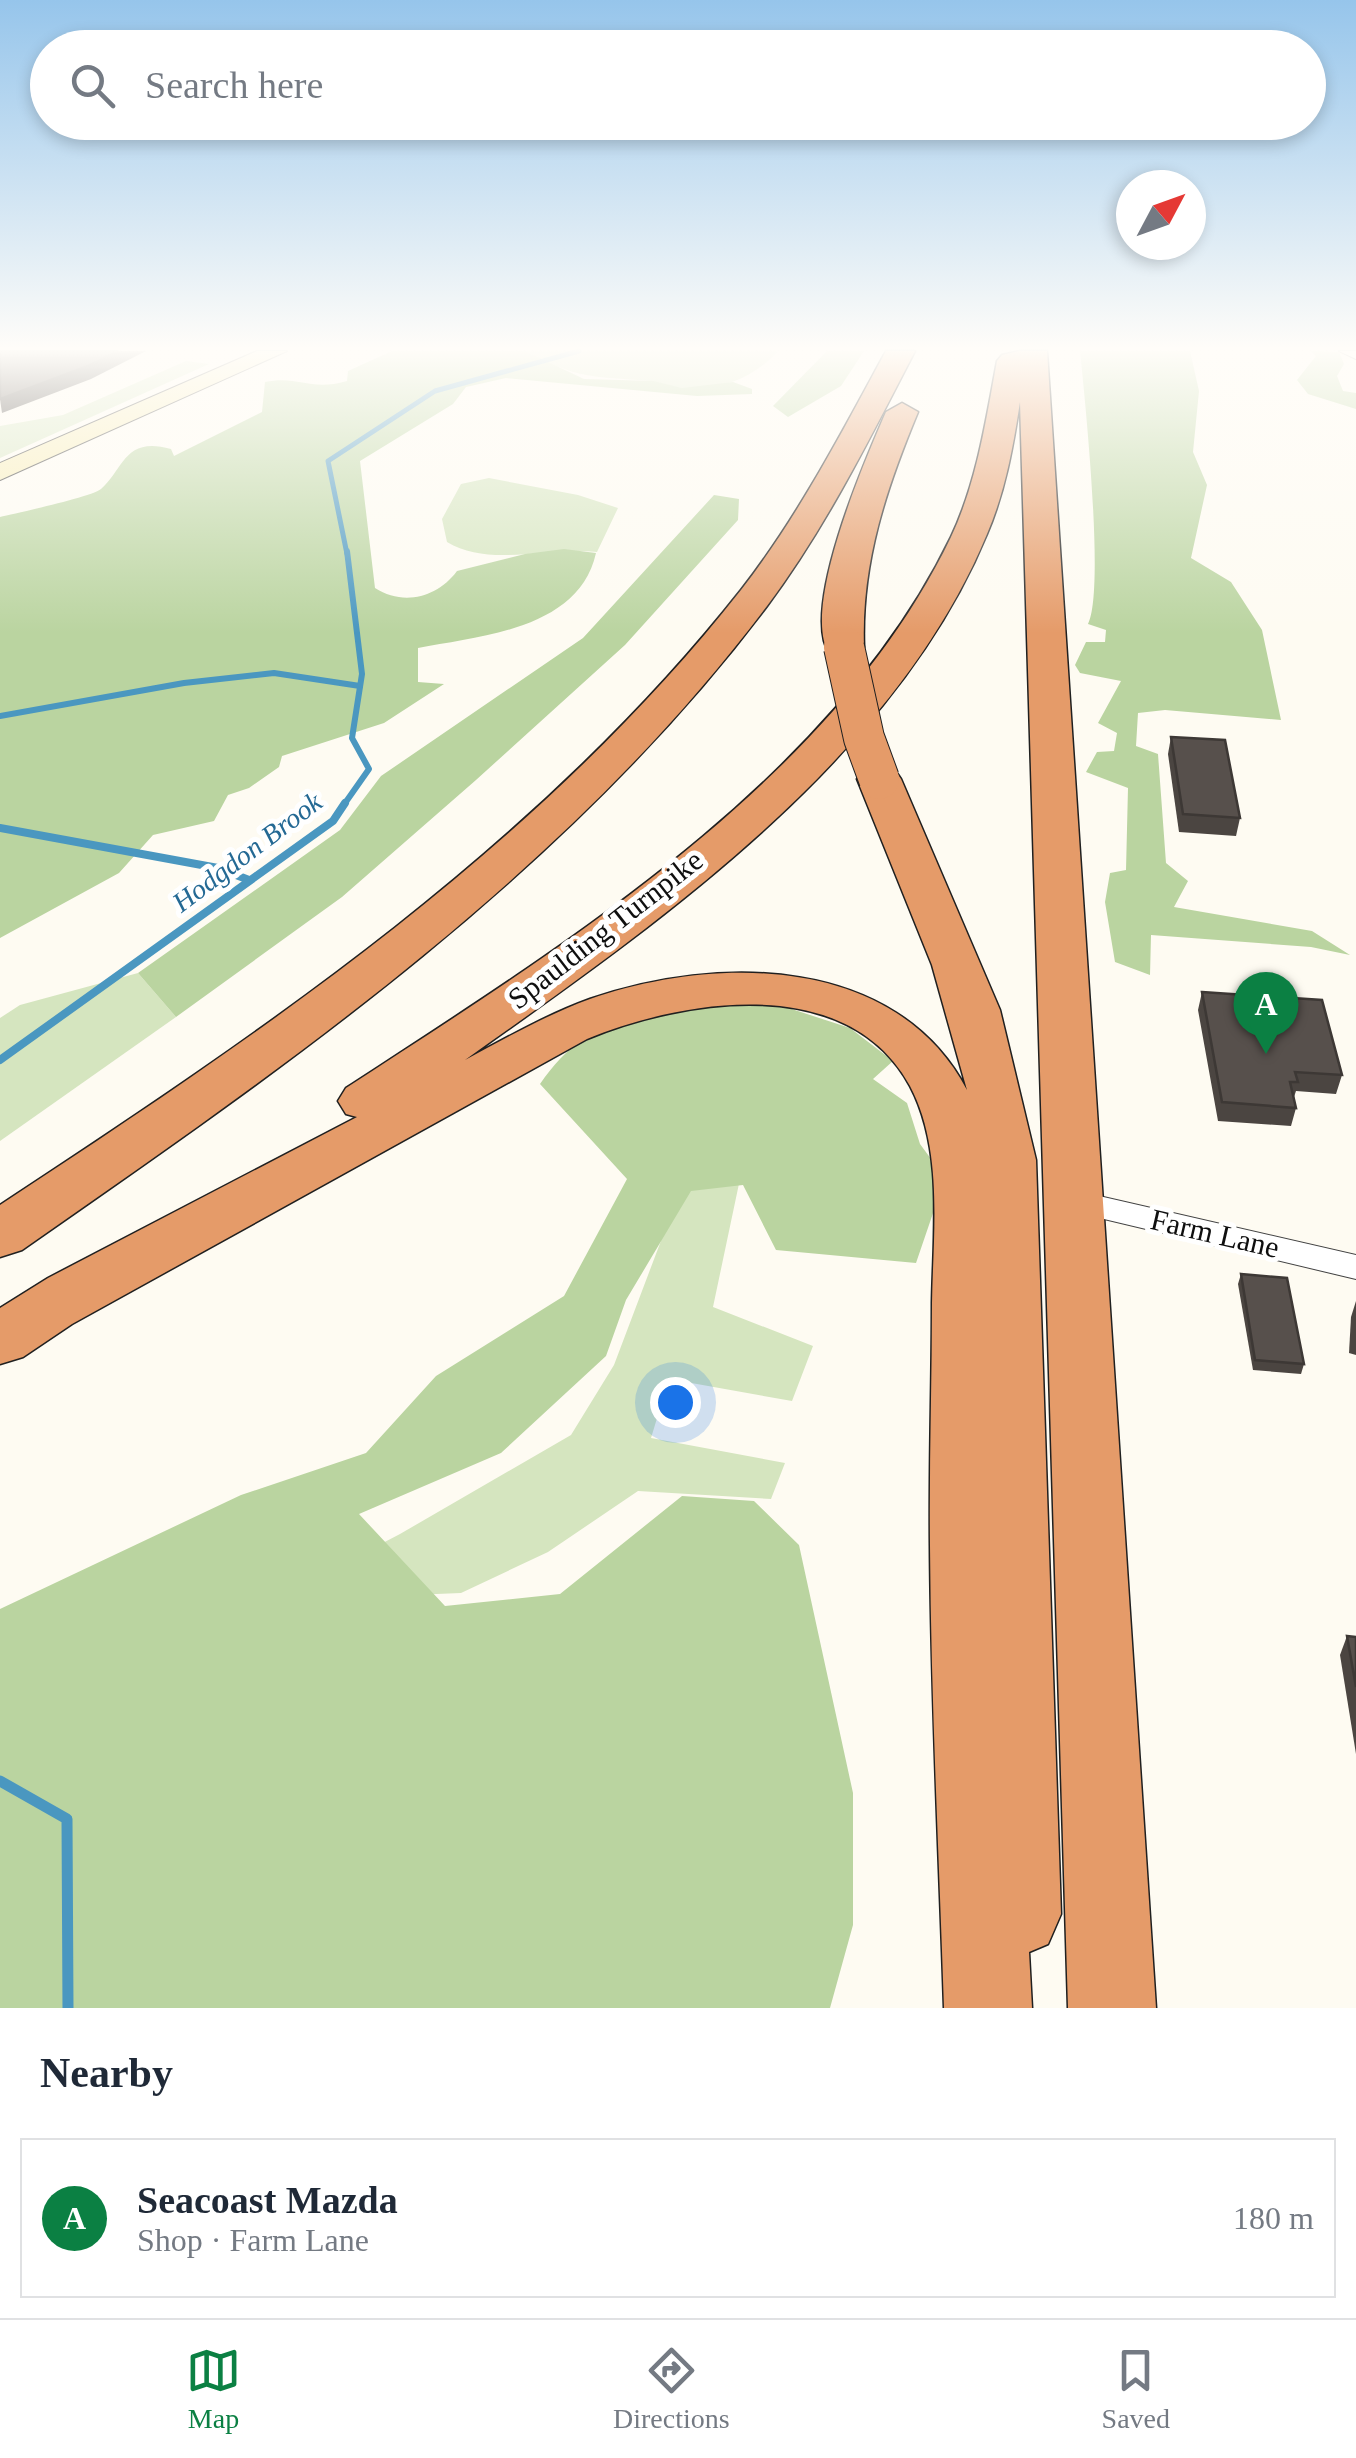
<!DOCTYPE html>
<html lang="en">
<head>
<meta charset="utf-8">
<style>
  body { margin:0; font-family:"Times New Roman",serif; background:#f2f2f3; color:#1f2937 }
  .compass { position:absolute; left:1116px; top:170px; width:90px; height:90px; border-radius:50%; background:#fff; box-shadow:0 5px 15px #0003; rotate:49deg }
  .you { position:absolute; left:675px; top:1402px; width:35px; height:35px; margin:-25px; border:8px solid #fff; border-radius:50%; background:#1a73e8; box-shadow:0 0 0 15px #1a73e833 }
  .badge { display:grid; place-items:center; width:65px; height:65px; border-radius:50%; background:#0b8043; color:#fff; font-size:32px; font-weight:700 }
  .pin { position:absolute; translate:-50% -82px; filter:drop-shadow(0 2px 5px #0008) }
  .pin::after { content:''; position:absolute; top:52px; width:35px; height:30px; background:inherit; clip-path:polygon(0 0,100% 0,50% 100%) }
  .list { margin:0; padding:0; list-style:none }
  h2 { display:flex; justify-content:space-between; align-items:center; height:130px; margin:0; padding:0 40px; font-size:42px }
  h2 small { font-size:32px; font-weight:400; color:#747a83 }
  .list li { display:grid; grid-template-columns:65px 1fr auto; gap:30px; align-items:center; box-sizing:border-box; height:160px; margin:0 20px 20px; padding:0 20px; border:2px solid #e0e1e3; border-radius:0px }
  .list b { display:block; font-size:38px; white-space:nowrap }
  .list p { margin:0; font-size:32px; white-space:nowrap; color:#747a83 }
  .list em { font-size:32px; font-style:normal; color:#747a83 }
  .icon { flex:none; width:55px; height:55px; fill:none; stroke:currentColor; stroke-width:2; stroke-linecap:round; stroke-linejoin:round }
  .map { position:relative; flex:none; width:1356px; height:2008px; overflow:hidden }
  .search { position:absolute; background:#fff; box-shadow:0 5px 15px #0003; left:30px; right:30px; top:30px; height:110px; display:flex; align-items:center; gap:25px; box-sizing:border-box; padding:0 35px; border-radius:55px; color:#747a83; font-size:38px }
  .sheet { height:310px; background:#fff }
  nav { display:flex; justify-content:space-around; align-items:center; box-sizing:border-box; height:140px; border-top:2px solid #e0e1e3; background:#fff; font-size:28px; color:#747a83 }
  nav a { display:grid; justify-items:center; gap:5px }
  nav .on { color:#0b8043 }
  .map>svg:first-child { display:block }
  .green { fill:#d5e5bf }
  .forest { fill:#bad4a0 }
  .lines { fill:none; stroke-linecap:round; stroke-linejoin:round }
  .stream-far3 { stroke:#4a97c0; stroke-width:5 }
  .stream-far2 { stroke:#4a97c0; stroke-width:6 }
  .stream-far1 { stroke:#4a97c0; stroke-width:8 }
  .stream { stroke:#4a97c0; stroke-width:11 }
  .street-casing { stroke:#424242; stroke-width:2 }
  .secondary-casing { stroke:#313131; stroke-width:2 }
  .highway-casing { stroke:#202020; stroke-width:3 }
  .street { fill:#fff; fill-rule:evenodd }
  .secondary { fill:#f7ecb4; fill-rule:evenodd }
  .highway { fill:#e59b69; fill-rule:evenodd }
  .highway-bridge-casing { stroke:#202020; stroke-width:42; stroke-linecap:butt }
  .highway-bridge { stroke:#e59b69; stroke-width:40 }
  .wall { fill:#4b4541 }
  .shaded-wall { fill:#3d3835 }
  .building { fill:#57504c; stroke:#3d3835; stroke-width:2.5 }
  .labels { text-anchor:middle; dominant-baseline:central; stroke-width:10; stroke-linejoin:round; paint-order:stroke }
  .far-water-label { font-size:28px; font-style:italic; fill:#246994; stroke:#fff }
  .street-label { font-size:30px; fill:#0f0f0f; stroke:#fff }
</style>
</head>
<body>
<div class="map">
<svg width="1356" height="2008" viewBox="0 0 1356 2008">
  <rect width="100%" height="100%" fill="#fefbf2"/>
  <g class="green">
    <path d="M525,351H778C754,378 718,392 681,388C670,386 661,382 650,381C592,376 580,380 525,351Z"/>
    <path d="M186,361L209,364L0,458V426L63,415Z"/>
    <path d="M489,478L578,495L618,508L597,552C549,546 489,568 447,542L442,519L461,484Z"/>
    <path d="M138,973L176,1017L0,1141V1018L20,1005Z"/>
    <path d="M768,1046L713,1307L813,1346L792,1401L669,1379L651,1438L785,1463L771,1499L638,1491L548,1552L461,1593L338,1598L0,1743L400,1534L571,1435L614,1365L687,1172Z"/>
  </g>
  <g class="forest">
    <path d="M392,351H525L584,379L654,381L682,388L733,382L752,389V394L697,396L506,378L466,387L453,404L360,461L375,588C403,606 437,598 457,571L525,554L564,549L596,553C579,629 482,636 418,648V682L444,684L384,723L282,756L279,767L249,788L228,795L214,821L153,835L119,873L0,938V517C17,513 91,497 101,489C124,469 124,436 171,449L174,456L262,412L265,382C299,375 310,392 347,381L348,371Z"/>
    <path d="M827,351H864L841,386L788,417L773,406Z"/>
    <path d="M1080,351H1190L1199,391L1193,452L1207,485L1191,558L1231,582L1262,630L1281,720L1165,710L1138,713L1136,746L1158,754L1166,863L1188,881L1174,907L1312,931L1350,955L1311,947L1151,935L1150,975L1115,962L1105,902L1110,873L1126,870L1128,788L1086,772L1097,752L1114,751L1117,733L1098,723L1121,681L1080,673L1075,665L1086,642H1105L1106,630L1088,624C1105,591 1085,400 1080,351Z"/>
    <path d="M1311,351L1339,352L1344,364L1337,376L1343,391L1356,393V409L1308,394L1297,380L1316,356Z"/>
    <path d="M714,495L739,499L738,520L625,645L476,780L342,897L176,1017L138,973L340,830L381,776L583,638Z"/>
    <path d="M767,1001L850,1028L893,1061L873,1079L907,1103L920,1144L945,1178L916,1263L776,1250L743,1185L691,1191L626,1300L606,1356L501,1453L359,1514L445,1606L560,1594L682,1496L754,1501L799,1545L853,1793V1925L830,2008H0V1609L241,1495L366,1453L436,1376L564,1296L627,1179L540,1084C599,998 674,1008 767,1001Z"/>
  </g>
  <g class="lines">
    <path class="stream-far3" d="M347,554L328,461L435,391L579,351"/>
    <g class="stream-far2">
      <path d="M0,716L184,683L274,673L360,686"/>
      <path d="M343,806L369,769L352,738L362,674L347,551"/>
    </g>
    <g class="stream-far1">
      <path d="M0,828L218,868L249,880"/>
      <path d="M0,1060L333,821L345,803"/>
    </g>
    <path class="stream" d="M0,1781L67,1819L68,2008"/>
    <defs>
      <g id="street">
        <path d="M1339,351H1356V359Z"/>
        <path d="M1073,1190L1356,1255V1279L1062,1209L1057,1201L1062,1193Z"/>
      </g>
      <path id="secondary" d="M257,351H287L0,480V463Z"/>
      <g id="highway">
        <path d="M886,351H915C870,438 826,527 767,606C568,871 291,1063 22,1250L0,1257V1205C268,1029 540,845 741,590C798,517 842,432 886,351Z"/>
        <path d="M1019,351H1047L1156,2008H1068L1020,402C1013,447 1005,492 987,534C894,760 658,923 465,1060C506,1038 546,1015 590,999C717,955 896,955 967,1090L932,965L857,779L863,770L879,766L895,770L901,779L1000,1010L1036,1160L1061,1914L1048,1944L1029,1952L1032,2008H944C939,1854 931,1700 930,1546C929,1465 932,1384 932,1303C933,1234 944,1150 910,1086C848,972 684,999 587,1039L72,1324L23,1357L0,1364V1308L48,1278L357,1117L346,1114L338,1101L346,1088C564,946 835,779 951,537C977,482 986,420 997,361L1002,355Z"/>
        <path d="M902,403L918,412C886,489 861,563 864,647L858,655H830C799,611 866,458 886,412Z"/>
      </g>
    </defs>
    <use href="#street" class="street-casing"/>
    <use href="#secondary" class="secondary-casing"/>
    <use href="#highway" class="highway-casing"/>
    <use href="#street" class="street"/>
    <use href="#secondary" class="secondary"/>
    <use href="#highway" class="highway"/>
    <defs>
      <path id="highway-bridge" d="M844,647L864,738L879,779"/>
    </defs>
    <use href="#highway-bridge" class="highway-bridge-casing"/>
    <use href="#highway-bridge" class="highway-bridge"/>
  </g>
  <g class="wall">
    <path d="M1171,737L1240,818L1236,836L1179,832L1168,754Z"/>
    <path d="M1202,992L1342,1075L1336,1094L1296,1091L1294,1097L1296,1108L1291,1126L1218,1121L1198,1010Z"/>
    <path d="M1241,1274L1304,1364L1301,1374L1253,1370L1238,1284Z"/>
    <path d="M1356,1301V1355L1349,1353L1351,1317Z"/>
    <path d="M1347,1636L1356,1637V1754L1340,1655Z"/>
  </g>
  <path class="shaded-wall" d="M118,351H146L91,379L2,413L0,399Z"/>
  <g class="building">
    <path d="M0,351H118L88,366L0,399Z"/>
    <path d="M1171,737L1225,740L1240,818L1183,814Z"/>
    <path d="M1202,992L1322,1000L1342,1075L1295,1072L1298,1082H1290L1296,1108L1222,1102Z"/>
    <path d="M1241,1274L1287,1278L1304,1364L1255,1360Z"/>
    <path d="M1347,1636L1356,1637V1687Z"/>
  </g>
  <linearGradient id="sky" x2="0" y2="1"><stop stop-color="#96c5eb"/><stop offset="0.55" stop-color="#fffdf9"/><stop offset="1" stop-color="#fffdf9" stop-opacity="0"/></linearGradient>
  <rect width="1356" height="633" fill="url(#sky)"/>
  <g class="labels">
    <g class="far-water-label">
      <text transform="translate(247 852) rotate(-37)">Hodgdon Brook</text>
    </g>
    <g class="street-label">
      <text transform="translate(605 929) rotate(-38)">Spaulding Turnpike</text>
      <text transform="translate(1215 1233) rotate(13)">Farm Lane</text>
    </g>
  </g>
</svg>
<svg class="compass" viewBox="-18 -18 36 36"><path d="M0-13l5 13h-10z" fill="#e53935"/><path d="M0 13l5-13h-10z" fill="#747a83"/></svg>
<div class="you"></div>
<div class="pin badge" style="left:1266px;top:1054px">A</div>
<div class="search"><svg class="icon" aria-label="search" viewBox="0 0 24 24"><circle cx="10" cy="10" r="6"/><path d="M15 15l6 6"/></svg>Search here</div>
</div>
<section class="sheet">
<h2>Nearby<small></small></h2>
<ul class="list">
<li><span class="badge">A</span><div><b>Seacoast Mazda</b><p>Shop · Farm Lane</p></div><em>180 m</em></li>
</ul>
</section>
<nav>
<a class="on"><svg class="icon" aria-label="map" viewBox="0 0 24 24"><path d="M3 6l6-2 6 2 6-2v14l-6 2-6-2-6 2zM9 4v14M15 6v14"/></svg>Map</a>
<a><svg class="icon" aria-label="directions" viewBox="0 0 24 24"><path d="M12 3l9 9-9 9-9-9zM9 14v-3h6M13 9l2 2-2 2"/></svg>Directions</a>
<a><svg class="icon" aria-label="saved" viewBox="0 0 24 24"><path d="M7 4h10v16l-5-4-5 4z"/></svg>Saved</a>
</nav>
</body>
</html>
